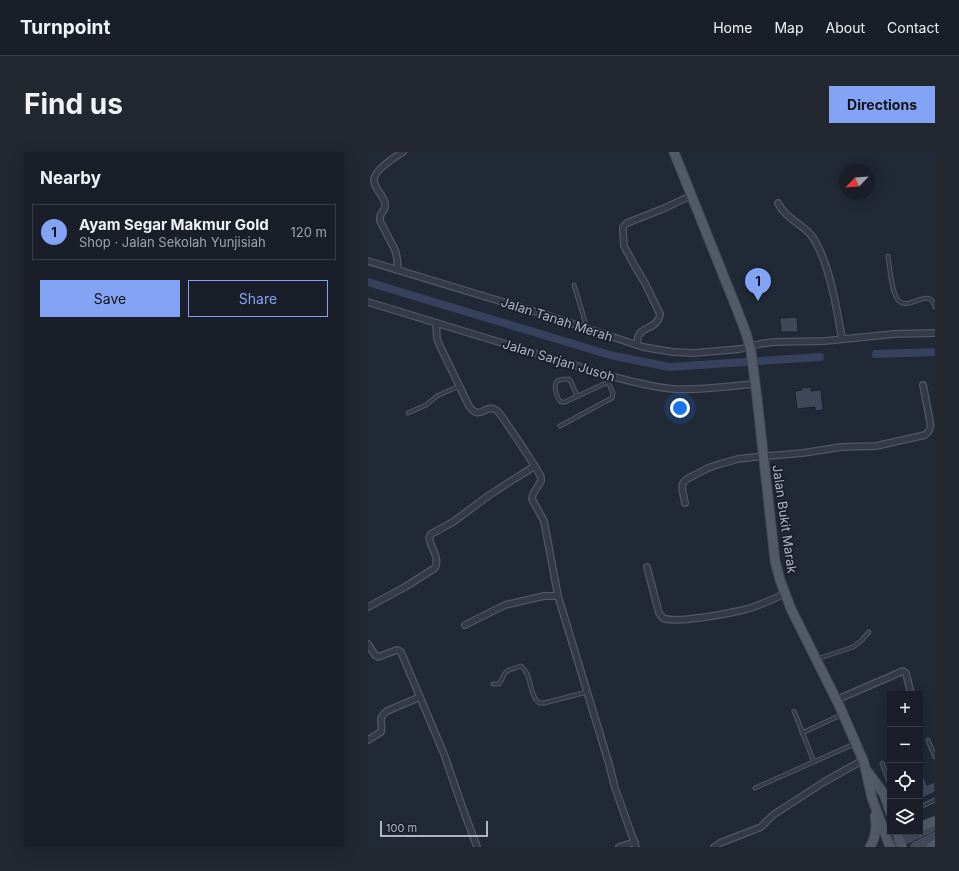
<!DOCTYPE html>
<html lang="en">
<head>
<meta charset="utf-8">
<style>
  body { margin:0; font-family:Inter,sans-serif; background:#222730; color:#f1f3f6 }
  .controls { position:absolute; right:12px; bottom:12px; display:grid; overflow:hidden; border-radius:0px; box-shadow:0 4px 16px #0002 }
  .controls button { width:36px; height:36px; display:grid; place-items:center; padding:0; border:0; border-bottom:1px solid #373c45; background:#191e28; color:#f1f3f6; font:20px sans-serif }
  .compass { position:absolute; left:471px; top:12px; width:36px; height:36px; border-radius:50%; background:#191e28; box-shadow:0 4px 16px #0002; rotate:245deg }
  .scale { position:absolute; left:12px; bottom:10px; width:108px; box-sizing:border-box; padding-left:4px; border:2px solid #aeb4c4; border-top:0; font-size:11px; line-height:14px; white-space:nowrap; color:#aeb4c4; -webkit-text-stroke:3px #1a1f2c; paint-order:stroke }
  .you { position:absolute; left:312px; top:256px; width:14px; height:14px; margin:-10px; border:3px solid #fff; border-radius:50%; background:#1a73e8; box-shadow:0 0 0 6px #1a73e833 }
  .badge { display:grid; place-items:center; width:26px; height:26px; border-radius:50%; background:#83a3f4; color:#111; font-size:13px; font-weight:700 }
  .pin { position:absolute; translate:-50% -33px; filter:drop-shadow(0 1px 2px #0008) }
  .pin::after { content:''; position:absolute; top:21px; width:14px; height:12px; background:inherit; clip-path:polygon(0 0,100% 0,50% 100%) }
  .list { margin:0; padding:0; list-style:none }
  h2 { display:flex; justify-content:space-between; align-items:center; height:52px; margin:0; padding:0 16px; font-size:17px }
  h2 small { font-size:13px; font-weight:400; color:#9fa2a8 }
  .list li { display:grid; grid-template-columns:26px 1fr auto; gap:12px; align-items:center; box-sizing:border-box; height:56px; margin:0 8px 8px; padding:0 8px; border:1px solid #373c45; border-radius:0px }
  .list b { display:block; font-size:15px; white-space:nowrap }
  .list p { margin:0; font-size:13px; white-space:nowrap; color:#9fa2a8 }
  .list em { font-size:13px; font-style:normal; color:#9fa2a8 }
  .actions { display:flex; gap:8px; padding:12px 16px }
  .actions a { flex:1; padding:9px 0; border:1px solid #83a3f4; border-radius:0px; text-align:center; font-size:14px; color:#83a3f4 }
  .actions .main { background:#83a3f4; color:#111 }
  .icon { flex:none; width:22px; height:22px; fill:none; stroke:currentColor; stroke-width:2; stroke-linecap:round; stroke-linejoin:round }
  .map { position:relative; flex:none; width:567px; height:695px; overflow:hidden; border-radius:0px }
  header { display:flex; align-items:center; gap:24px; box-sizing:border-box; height:56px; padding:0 20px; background:#191e28; border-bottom:1px solid #373c45 }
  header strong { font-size:19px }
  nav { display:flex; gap:22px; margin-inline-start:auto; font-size:14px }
  .intro { display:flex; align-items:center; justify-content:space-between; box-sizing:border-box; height:96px; padding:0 24px }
  h1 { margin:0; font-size:28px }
  .button { padding:10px 18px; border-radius:0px; background:#83a3f4; color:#111; font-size:14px; font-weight:700 }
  main { display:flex; gap:24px; padding:0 24px }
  aside { flex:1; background:#191e28; border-radius:0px; box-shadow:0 4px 16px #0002 }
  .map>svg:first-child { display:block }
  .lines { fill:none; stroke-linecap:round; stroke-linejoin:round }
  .canal { stroke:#35415d; stroke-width:8 }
  .building { fill:#3f4759; stroke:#1c212e }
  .service-casing { stroke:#515765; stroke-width:5 }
  .minor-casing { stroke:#515765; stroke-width:8 }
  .secondary-casing { stroke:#515765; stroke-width:10 }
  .primary-casing { stroke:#3d4351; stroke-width:11 }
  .service { stroke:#343a47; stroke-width:3 }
  .minor { stroke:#343a47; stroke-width:5.5 }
  .secondary { stroke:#42495a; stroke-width:8 }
  .primary { stroke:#525967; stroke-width:9 }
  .labels { text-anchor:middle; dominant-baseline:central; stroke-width:3.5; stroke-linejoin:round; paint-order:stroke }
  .street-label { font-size:13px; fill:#aeb4c4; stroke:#1a1f2c }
</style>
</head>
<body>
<header>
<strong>Turnpoint</strong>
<nav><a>Home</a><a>Map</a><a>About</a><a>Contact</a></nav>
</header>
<div class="intro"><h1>Find us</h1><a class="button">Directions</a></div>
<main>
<aside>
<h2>Nearby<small></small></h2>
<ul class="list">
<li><span class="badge">1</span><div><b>Ayam Segar Makmur Gold</b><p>Shop · Jalan Sekolah Yunjisiah</p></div><em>120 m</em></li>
</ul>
<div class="actions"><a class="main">Save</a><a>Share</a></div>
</aside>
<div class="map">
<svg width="567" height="695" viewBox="0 0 567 695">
  <rect width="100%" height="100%" fill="#212836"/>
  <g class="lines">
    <g class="canal">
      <path d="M0,130L242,203L301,215L452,205"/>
      <path d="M508,202L567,200"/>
    </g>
  </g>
  <g class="building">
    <path d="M429,165L430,180H413L412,166Z"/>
    <path d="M443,235V239L453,238L455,258L447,259V255L429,257L427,239L434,238L433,236Z"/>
    <path d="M552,617L559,633L567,630V640L552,647Z"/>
  </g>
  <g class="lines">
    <defs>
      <g id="service">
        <path d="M520,104C522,115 523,139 530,148C540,161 561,133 567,155"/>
        <path d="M206,133L219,176"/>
        <path d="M209,244L203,230L201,227C189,227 185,229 188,241C189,245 190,247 193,250H197L240,230"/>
        <path d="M40,261L58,253L69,244L91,234"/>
        <path d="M192,274L244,246L245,241L240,230L242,224"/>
        <path d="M449,507L485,495L493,489L501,480"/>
        <path d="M125,532H131C134,528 135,523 138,520C141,517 148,516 153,514C163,522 161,536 167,546C167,547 171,551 171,551H176L219,540"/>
        <path d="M426,559L446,610"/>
        <path d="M434,581L475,562"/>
        <path d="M560,588L567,605"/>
        <path d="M514,611L522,632"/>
        <path d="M387,636L486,592"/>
        <path d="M552,655L567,648"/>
      </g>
      <g id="minor">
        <path d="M410,51C417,66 433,71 443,83C461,107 469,158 474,187"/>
        <path d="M0,109L178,163L275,195L305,200L325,201L350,199L372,197L391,192L406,190L457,189L526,182L567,181"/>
        <path d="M30,118L29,106L27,98L12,69C11,60 16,60 17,55C18,52 16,48 15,46C12,40 6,35 6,28C6,18 27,5 35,0"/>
        <path d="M0,150L242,224C263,229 283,235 305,237C332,239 360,234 387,232"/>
        <path d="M68,171L69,187L72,194L101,254C112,270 117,251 128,258C133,262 137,269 141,275C152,291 163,307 173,325V329L165,342L164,347L176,369L190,444L241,612L247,636L268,695"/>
        <path d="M269,193C270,190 269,185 271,183C275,174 290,177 292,162L277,131L265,111L256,94L255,78V75L259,71L297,56L324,43"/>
        <path d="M317,351L314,336L315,331L319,327L340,316L352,312L370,307L387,305L435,301L473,295L508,294L557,283C562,279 563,276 562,269L555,233"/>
        <path d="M279,415L291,461C293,463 293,464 295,466C308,472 363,461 379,457C392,453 404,448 416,442"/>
        <path d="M0,455L37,435L67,416C72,406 63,396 61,386L63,382L85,370L120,344L143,329L167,314"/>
        <path d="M97,473L137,453L176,444H190"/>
        <path d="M0,492L7,503L10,505L29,498H30L33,500L76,602L95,657L109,695"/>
        <path d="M468,548L535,519L538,521L543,542"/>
        <path d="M0,588L13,580C15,570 9,567 19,559L52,545"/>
        <path d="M251,695L267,690"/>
        <path d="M346,695L352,691L393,675L405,663L456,630L495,608"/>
      </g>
      <g id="secondary">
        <path d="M521,695L565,674"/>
        <path d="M547,695L567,685"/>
      </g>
      <g id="primary">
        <path d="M306,0L370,160L378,181L383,199L389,246L405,390L407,409L412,428L423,457L471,553L495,608L497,615L504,646L522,695"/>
        <path d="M500,620L516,642L522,660"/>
        <path d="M552,675L567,669"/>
        <path d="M529,680L534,695"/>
        <path d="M502,695C508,685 509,675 507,664"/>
        <path d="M563,695L567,692"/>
      </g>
    </defs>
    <use href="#service" class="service-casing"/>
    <use href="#minor" class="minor-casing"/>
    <use href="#secondary" class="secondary-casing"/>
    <use href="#primary" class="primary-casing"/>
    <use href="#service" class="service"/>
    <use href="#minor" class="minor"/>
    <use href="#secondary" class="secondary"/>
    <use href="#primary" class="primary"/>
  </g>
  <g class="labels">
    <g class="street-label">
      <text transform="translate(189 167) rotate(18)">Jalan Tanah Merah</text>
      <text transform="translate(191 208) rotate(17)">Jalan Sarjan Jusoh</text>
      <text transform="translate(417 367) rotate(82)">Jalan Bukit Marak</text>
    </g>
  </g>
</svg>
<div class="controls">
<button>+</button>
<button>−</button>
<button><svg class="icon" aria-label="locate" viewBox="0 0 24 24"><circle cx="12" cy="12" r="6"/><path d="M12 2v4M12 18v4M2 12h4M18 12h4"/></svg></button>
<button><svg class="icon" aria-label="layers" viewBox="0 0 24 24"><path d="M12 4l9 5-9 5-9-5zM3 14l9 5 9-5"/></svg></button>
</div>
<svg class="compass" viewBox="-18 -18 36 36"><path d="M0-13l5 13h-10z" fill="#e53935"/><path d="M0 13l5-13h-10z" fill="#9fa2a8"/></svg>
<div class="scale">100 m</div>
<div class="you"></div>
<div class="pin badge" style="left:390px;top:149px">1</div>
</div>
</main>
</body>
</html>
